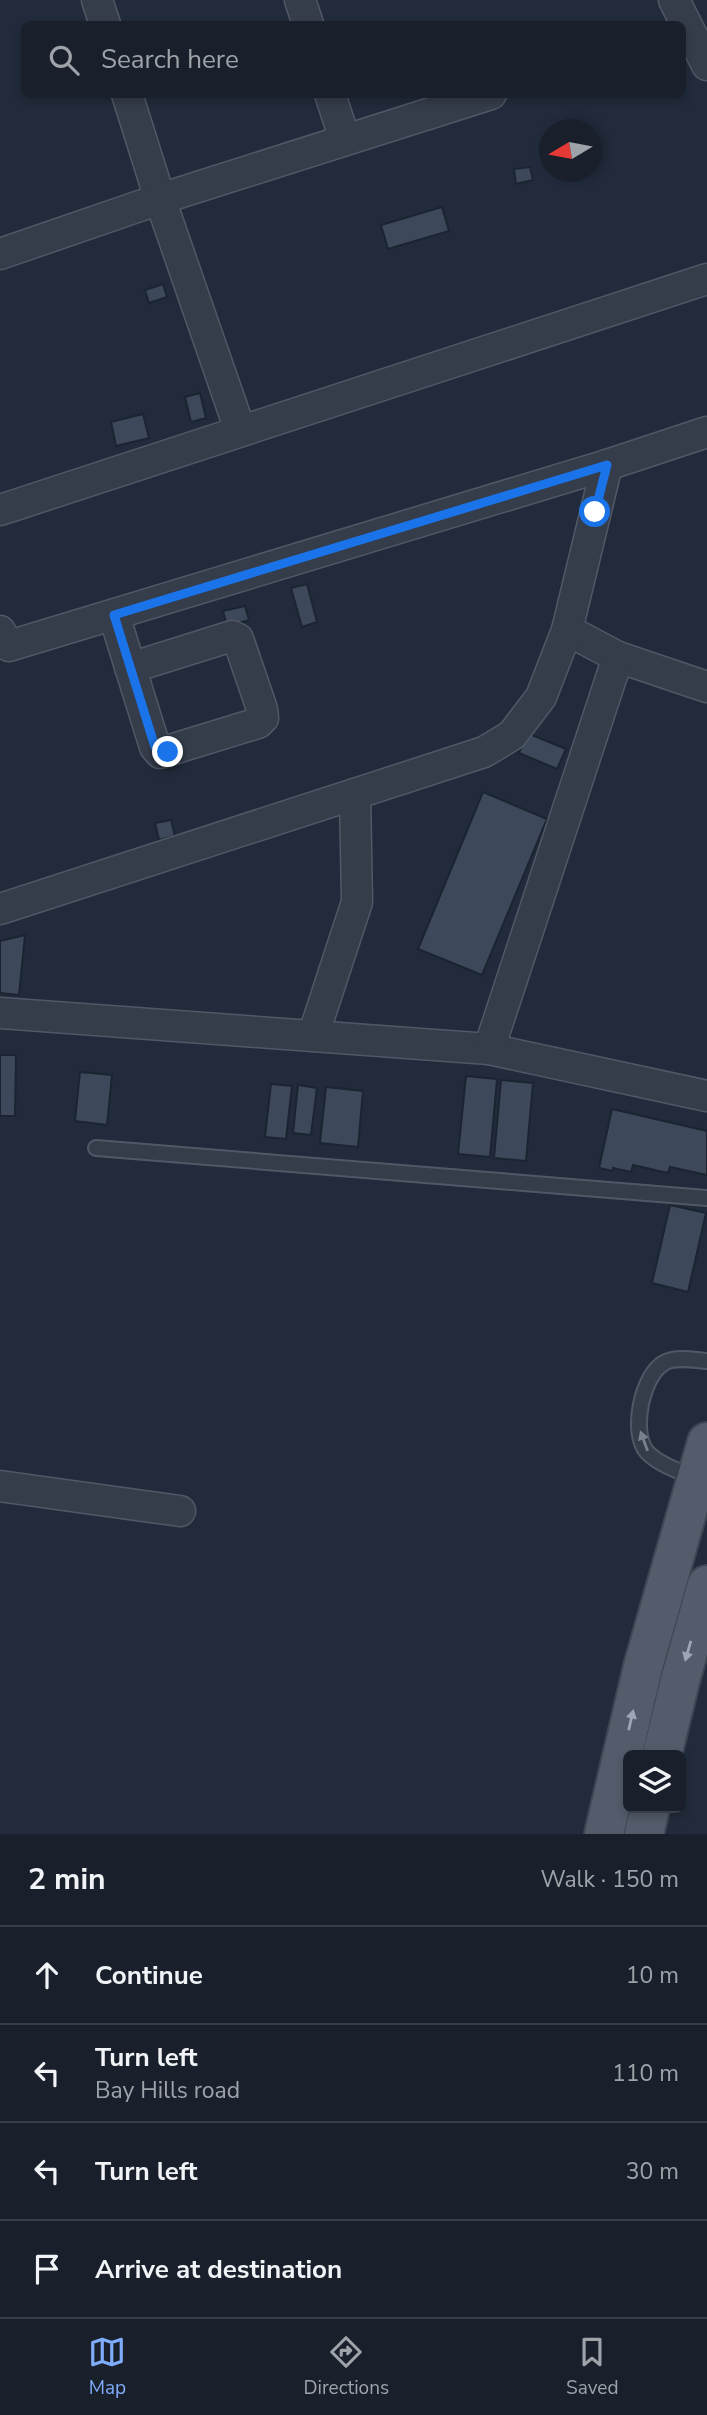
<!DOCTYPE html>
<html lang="en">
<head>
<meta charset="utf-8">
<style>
  body { margin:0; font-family:"Nunito Sans",sans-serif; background:#222834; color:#f1f3f6 }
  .controls { position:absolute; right:21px; bottom:21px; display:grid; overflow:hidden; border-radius:10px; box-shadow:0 4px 10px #0003 }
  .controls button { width:63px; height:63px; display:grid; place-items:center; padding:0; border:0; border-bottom:2px solid #373e48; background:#19202c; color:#f1f3f6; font:35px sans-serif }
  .compass { position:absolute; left:539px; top:119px; width:63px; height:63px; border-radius:50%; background:#19202c; box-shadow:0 4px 10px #0003; rotate:260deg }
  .stop { position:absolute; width:21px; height:21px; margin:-16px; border:5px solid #1a73e8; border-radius:50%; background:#fff }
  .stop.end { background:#1a73e8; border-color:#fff; box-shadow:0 2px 7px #0008 }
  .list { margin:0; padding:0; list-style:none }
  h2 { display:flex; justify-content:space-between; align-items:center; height:91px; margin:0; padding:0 28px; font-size:30px }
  h2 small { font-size:23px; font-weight:400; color:#9fa3a9 }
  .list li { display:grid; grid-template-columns:46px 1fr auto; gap:21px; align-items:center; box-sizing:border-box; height:98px; padding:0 28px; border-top:2px solid #373e48 }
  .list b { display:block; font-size:26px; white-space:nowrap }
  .list p { margin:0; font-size:23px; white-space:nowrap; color:#9fa3a9 }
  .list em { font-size:23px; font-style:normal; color:#9fa3a9 }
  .icon { flex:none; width:38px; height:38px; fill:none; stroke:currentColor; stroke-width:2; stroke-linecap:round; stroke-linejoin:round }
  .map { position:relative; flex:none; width:707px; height:1834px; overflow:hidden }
  .search { position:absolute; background:#19202c; box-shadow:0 4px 10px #0003; left:21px; right:21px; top:21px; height:77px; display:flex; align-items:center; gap:18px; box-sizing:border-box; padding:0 24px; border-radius:10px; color:#9fa3a9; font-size:26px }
  .sheet { height:483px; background:#19202c }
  nav { display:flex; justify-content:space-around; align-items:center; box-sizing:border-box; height:98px; border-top:2px solid #373e48; background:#19202c; font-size:19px; color:#9fa3a9 }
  nav a { display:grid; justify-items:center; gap:4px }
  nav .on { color:#80adfb }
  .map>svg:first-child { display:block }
  .building { fill:#3d495b; stroke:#1c2432; stroke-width:2 }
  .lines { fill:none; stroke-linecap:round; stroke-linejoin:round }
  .lane-casing { stroke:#505866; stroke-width:18 }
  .street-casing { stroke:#505866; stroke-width:33 }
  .primary-casing { stroke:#3e4654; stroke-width:42 }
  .lane { stroke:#353d4b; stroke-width:14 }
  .street { stroke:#353d4b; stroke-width:30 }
  .primary { stroke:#525c6b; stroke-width:38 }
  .oneway { fill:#79818f }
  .oneway2 { fill:#9da6b5 }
  .route { stroke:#1a73e8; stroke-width:9 }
</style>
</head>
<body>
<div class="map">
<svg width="707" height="1834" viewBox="0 0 707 1834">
  <rect width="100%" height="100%" fill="#212b3b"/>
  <g class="building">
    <path d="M530,167L533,180L516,184L514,169Z"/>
    <path d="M442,207L449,231L388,249L381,225Z"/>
    <path d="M163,284L167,297L149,303L145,290Z"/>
    <path d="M200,393L206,418L191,422L185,397Z"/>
    <path d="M143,414L149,438L116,446L111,422Z"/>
    <path d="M307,584L317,622L302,627L291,588Z"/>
    <path d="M245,606L249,620L227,626L223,611Z"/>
    <path d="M527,733L566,749L557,769L519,753Z"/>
    <path d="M483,792L547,819L482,975L418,949Z"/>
    <path d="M171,820L175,836L159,840L155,823Z"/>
    <path d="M25,935L19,995L0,993V941Z"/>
    <path d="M0,1055H16L15,1116H0Z"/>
    <path d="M80,1072L112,1075L107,1125L75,1121Z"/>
    <path d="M466,1076L497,1079L490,1157L458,1154Z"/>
    <path d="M501,1080L533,1083L526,1161L494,1158Z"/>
    <path d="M271,1084L292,1086L286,1139L265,1137Z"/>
    <path d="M298,1085L317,1088L311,1135L293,1133Z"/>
    <path d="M326,1087L363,1091L358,1147L320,1143Z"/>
    <path d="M612,1109L707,1131V1175L670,1167L668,1173L633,1165L631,1172L613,1168V1171L599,1168Z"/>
    <path d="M670,1205L706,1213L688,1292L652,1283Z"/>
  </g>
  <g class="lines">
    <defs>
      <g id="lane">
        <path d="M96,1148L707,1198"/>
        <path d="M695,1478C680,1471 659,1465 647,1452C630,1433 642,1375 664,1363C675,1356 694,1360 707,1361"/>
      </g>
      <g id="street">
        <path d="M97,0L105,24"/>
        <path d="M300,0L308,24"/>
        <path d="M674,0L707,65"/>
        <path d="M127,94L160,199L240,430"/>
        <path d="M330,94L345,140"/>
        <path d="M0,254L160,199L491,94"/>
        <path d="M607,465L567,630L618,657L707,687"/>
        <path d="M0,510L707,279"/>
        <path d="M114,615L155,747L160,753L258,723L263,718L262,709L238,639L232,636L130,668"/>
        <path d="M0,631L9,646L607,465L707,432"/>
        <path d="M0,909L484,752L512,735L541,697L567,630"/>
        <path d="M0,1013L489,1049L707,1096"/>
        <path d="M313,1036L357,902L355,794"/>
        <path d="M489,1049L618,657"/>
        <path d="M0,1486L180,1511"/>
      </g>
      <g id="primary">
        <path d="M662,1755L681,1677L707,1585"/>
        <path d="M604,1834L643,1667L707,1442"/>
        <path d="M644,1834L650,1808"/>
      </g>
    </defs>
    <use href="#lane" class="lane-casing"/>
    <use href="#street" class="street-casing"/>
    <use href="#primary" class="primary-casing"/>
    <use href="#lane" class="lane"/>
    <use href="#street" class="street"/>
    <use href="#primary" class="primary"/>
  </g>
  <defs><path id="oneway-solid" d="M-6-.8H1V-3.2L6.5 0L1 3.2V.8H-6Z" transform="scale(1.75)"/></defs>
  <use class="oneway" href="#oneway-solid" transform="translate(644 1441) rotate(-110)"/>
  <g class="oneway2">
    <use href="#oneway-solid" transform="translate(688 1651) rotate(106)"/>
    <use href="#oneway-solid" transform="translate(631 1720) rotate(-77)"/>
  </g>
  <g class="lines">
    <path class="route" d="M168,752L160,753L155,747L114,615L607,465L595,512"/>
  </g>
</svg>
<div class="controls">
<button><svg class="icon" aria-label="layers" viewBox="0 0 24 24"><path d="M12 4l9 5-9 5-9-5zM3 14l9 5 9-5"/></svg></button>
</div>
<svg class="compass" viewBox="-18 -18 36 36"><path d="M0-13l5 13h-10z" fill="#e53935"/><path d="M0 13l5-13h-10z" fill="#9fa3a9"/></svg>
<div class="stop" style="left:595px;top:512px"></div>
<div class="stop end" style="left:168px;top:752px"></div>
<div class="search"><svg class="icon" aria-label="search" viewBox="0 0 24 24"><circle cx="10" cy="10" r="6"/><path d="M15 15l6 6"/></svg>Search here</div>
</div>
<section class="sheet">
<h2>2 min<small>Walk · 150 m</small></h2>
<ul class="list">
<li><svg class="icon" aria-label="ahead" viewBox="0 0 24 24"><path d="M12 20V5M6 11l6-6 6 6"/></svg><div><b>Continue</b></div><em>10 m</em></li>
<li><svg class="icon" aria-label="left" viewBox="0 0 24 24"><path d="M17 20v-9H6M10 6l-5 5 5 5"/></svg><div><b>Turn left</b><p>Bay Hills road</p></div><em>110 m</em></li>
<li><svg class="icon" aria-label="left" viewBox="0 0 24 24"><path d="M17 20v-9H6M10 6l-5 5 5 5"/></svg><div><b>Turn left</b></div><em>30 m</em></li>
<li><svg class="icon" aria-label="arrive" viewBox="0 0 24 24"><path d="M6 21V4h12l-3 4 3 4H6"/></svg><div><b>Arrive at destination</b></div></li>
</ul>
</section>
<nav>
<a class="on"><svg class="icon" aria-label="map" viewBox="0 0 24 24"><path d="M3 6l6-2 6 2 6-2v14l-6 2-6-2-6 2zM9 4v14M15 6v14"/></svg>Map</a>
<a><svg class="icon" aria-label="directions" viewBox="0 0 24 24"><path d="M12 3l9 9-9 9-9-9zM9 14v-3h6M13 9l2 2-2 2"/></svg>Directions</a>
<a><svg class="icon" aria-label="saved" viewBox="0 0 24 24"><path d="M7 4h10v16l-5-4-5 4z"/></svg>Saved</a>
</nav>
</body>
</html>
